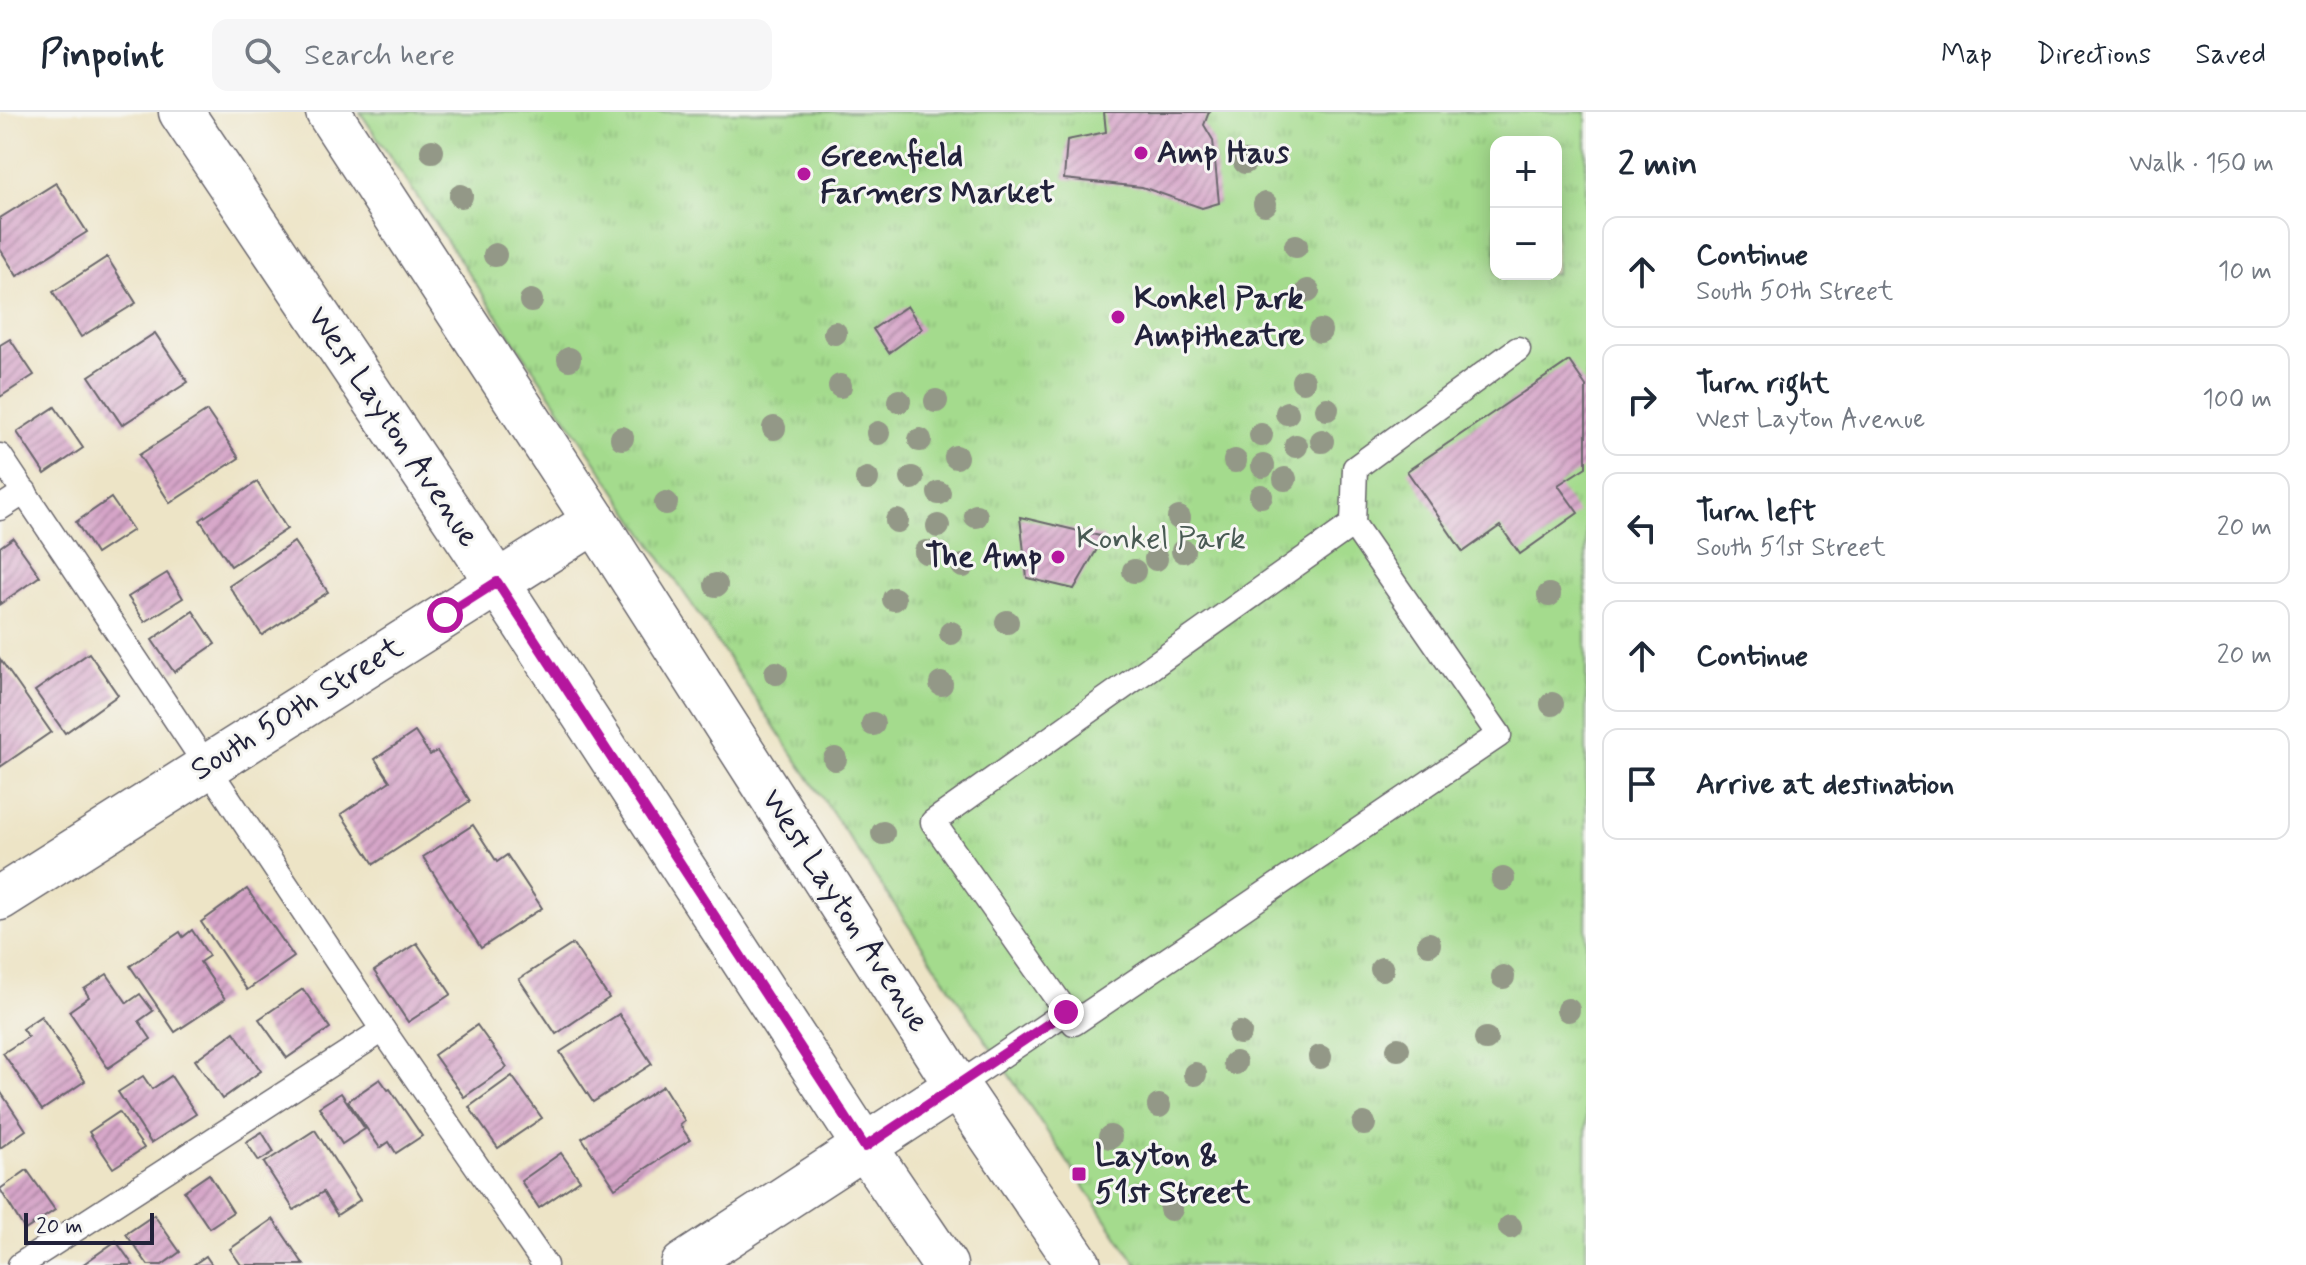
<!DOCTYPE html>
<html lang="en">
<head>
<meta charset="utf-8">
<style>
  body { margin:0; font-family:Mynerve,sans-serif; background:#f6f6f7; color:#1f2937 }
  .controls { position:absolute; right:24px; top:24px; display:grid; overflow:hidden; border-radius:16px; box-shadow:0 4px 20px #0003 }
  .controls button { width:72px; height:72px; display:grid; place-items:center; padding:0; border:0; border-bottom:2px solid #e0e1e3; background:#fff; color:#1f2937; font:40px sans-serif }
  .scale { position:absolute; left:24px; bottom:20px; width:130px; box-sizing:border-box; padding-left:8px; border:4px solid #22223b; border-top:0; font-size:22px; line-height:28px; white-space:nowrap; color:#22223b; -webkit-text-stroke:6px #f6f6f2; paint-order:stroke }
  .stop { position:absolute; width:24px; height:24px; margin:-18px; border:6px solid #b5179e; border-radius:50%; background:#fff }
  .stop.end { background:#b5179e; border-color:#fff; box-shadow:0 2px 8px #0008 }
  .list { margin:0; padding:0; list-style:none }
  h2 { display:flex; justify-content:space-between; align-items:center; height:104px; margin:0; padding:0 32px; font-size:34px }
  h2 small { font-size:26px; font-weight:400; color:#747a83 }
  .list li { display:grid; grid-template-columns:52px 1fr auto; gap:24px; align-items:center; box-sizing:border-box; height:112px; margin:0 16px 16px; padding:0 16px; border:2px solid #e0e1e3; border-radius:16px }
  .list b { display:block; font-size:30px; white-space:nowrap }
  .list p { margin:0; font-size:26px; white-space:nowrap; color:#747a83 }
  .list em { font-size:26px; font-style:normal; color:#747a83 }
  .icon { flex:none; width:44px; height:44px; fill:none; stroke:currentColor; stroke-width:2; stroke-linecap:round; stroke-linejoin:round }
  .map { position:relative; flex:none; width:1586px; height:1153px; overflow:hidden }
  header { display:flex; align-items:center; gap:48px; box-sizing:border-box; height:112px; padding:0 40px; background:#fff; border-bottom:2px solid #e0e1e3 }
  header strong { font-size:38px }
  nav { display:flex; gap:44px; margin-inline-start:auto; font-size:28px }
  .search { width:560px; height:72px; background:#f6f6f7; display:flex; align-items:center; gap:20px; box-sizing:border-box; padding:0 28px; border-radius:16px; color:#747a83; font-size:30px }
  main { display:flex }
  aside { flex:1; background:#fff }
  .map>svg:first-child { display:block }
  .grass { fill:url(#grass-tufts); stroke:#637e64; stroke-width:2; fill-rule:evenodd }
  .building { fill:url(#building-hatch) }
  .lines { fill:none; stroke-linecap:round; stroke-linejoin:round }
  .service-casing { stroke:#69666c; stroke-width:27 }
  .minor-casing { stroke:#69666c; stroke-width:47 }
  .tertiary-casing { stroke:#69666c; stroke-width:47 }
  .secondary-casing { stroke:#69666c; stroke-width:47 }
  .service { stroke:#fff; stroke-width:24 }
  .minor { stroke:#fff; stroke-width:44 }
  .tertiary { stroke:#fff; stroke-width:44 }
  .secondary { stroke:#fff; stroke-width:44 }
  .tree { fill:#939887 }
  .route { stroke:#b5179e; stroke-width:10 }
  .poi-dot { fill:#b5179e; stroke:#f6f6f2; stroke-width:3 }
  .labels { text-anchor:middle; dominant-baseline:central; stroke-width:6; stroke-linejoin:round; paint-order:stroke }
  .poi-label { font-size:32px; font-weight:bold; fill:#22223b; stroke:#f6f6f2; text-anchor:start }
  .street-label { font-size:32px; fill:#22223b; stroke:#f6f6f2 }
  .park-label { font-size:32px; fill:#495a54; stroke:#f6f6f2 }
</style>
</head>
<body>
<header>
<strong>Pinpoint</strong>
<div class="search"><svg class="icon" aria-label="search" viewBox="0 0 24 24"><circle cx="10" cy="10" r="6"/><path d="M15 15l6 6"/></svg>Search here</div>
<nav><a>Map</a><a>Directions</a><a>Saved</a></nav>
</header>
<main>
<div class="map">
<svg width="1586" height="1153" viewBox="0 0 1586 1153">
  <defs>
    <pattern id="grass-tufts" width="24" height="20" patternUnits="userSpaceOnUse" patternTransform="scale(2)"><rect width="24" height="20" fill="#a4db8d"/><path d="M3 7l-1-3M5 7V3M7 7l1-3M15 17l-1-3M17 17v-4M19 17l1-3" fill="none" stroke="#8dbc7b"/></pattern>
    <pattern id="building-hatch" width="6" height="6" patternUnits="userSpaceOnUse" patternTransform="scale(2)"><rect width="6" height="6" fill="#d6a5c8"/><path d="M-1 1l2-2M0 6l6-6M5 7l2-2" fill="none" stroke="#ad86a4"/></pattern>
  </defs>
  <rect width="100%" height="100%" fill="#f6f6f2"/>
  <filter id="ink" filterUnits="userSpaceOnUse"><feTurbulence type="fractalNoise" baseFrequency=".0125" numOctaves="2"/><feDisplacementMap in="SourceGraphic" scale="16" xChannelSelector="R" yChannelSelector="G"/><feConvolveMatrix kernelMatrix="1 2 1 2 8 2 1 2 1" color-interpolation-filters="sRGB"/></filter>
  <filter id="wash" filterUnits="userSpaceOnUse"><feTurbulence type="fractalNoise" baseFrequency=".006" numOctaves="4" result="noise"/><feDisplacementMap in="SourceGraphic" scale="32" xChannelSelector="R" yChannelSelector="G"/><feGaussianBlur stdDeviation="1.8" result="paint"/><feColorMatrix in="noise" values="0 0 0 0 0 0 0 0 0 0 0 0 0 0 0 0 0 1.4 0 .05"/><feComposite in="paint" operator="in"/></filter>
  <g filter="url(#wash)">
    <rect width="100%" height="100%" fill="#ede4c6"/>
    <path class="grass" d="M360,0H1586V1153H1137ZM1496,30H1556V162H1496Z"/>
    <g id="blocks">
      <g class="building">
        <path d="M1104,0H1209L1204,13L1213,28L1219,91L1202,96L1142,75L1064,67L1067,28L1106,20Z"/>
        <path d="M56,71L87,120L17,164L0,137V106Z"/>
        <path d="M107,145L136,191L81,225L53,180Z"/>
        <path d="M907,194L922,217L889,241L873,217Z"/>
        <path d="M155,221L188,270L122,313L89,264Z"/>
        <path d="M10,227L34,263L0,285V233Z"/>
        <path d="M1569,249L1586,274V355L1558,373L1578,401L1520,442L1500,414L1463,440L1407,359Z"/>
        <path d="M55,295L83,336L45,362L17,320Z"/>
        <path d="M207,299L239,346L170,391L139,343Z"/>
        <path d="M257,370L287,417L231,454L200,408Z"/>
        <path d="M111,386L133,418L96,442L76,410Z"/>
        <path d="M1020,405L1104,425L1074,477L1027,466Z"/>
        <path d="M13,426L40,464L0,492V435Z"/>
        <path d="M294,430L328,480L262,523L229,474Z"/>
        <path d="M167,461L183,486L145,510L128,485Z"/>
        <path d="M193,499L215,532L174,560L152,528Z"/>
        <path d="M89,541L118,583L65,621L35,579Z"/>
        <path d="M0,547L51,620L0,655Z"/>
        <path d="M415,620L430,643L437,639L470,689L374,752L341,702L390,669L375,647Z"/>
        <path d="M473,713L497,750L507,743L542,796L481,836L423,745Z"/>
        <path d="M247,777L294,845L247,878L201,810Z"/>
        <path d="M192,818L209,844L200,850L225,887L175,920L130,854L180,820L183,825Z"/>
        <path d="M417,831L451,882L408,910L374,859Z"/>
        <path d="M573,832L609,886L556,922L519,867Z"/>
        <path d="M107,862L127,891L140,882L153,899L139,909L151,927L108,956L69,899L89,885L84,877Z"/>
        <path d="M303,877L330,916L287,946L259,907Z"/>
        <path d="M619,902L652,952L593,990L560,940Z"/>
        <path d="M41,904L85,969L42,998L3,941L28,925L22,917Z"/>
        <path d="M477,913L507,955L464,985L434,943Z"/>
        <path d="M234,920L261,959L222,987L195,948Z"/>
        <path d="M143,964L152,977L171,964L196,1002L151,1031L118,980Z"/>
        <path d="M512,964L542,1006L498,1036L469,995Z"/>
        <path d="M380,967L388,978L390,977L422,1024L396,1041L389,1030L380,1036L348,989Z"/>
        <path d="M663,974L685,1009L680,1013L690,1028L615,1076L582,1026Z"/>
        <path d="M0,979L26,1018L0,1036Z"/>
        <path d="M341,981L365,1017L342,1032L319,995Z"/>
        <path d="M119,1000L144,1036L113,1056L89,1020Z"/>
        <path d="M315,1018L360,1088L337,1103L323,1080L294,1098L264,1051Z"/>
        <path d="M262,1020L274,1040L259,1049L246,1030Z"/>
        <path d="M561,1041L580,1068L539,1096L521,1069Z"/>
        <path d="M27,1058L55,1098L25,1118L0,1077Z"/>
        <path d="M209,1062L233,1100L209,1116L184,1079Z"/>
        <path d="M154,1103L180,1140L162,1153H148L126,1122Z"/>
        <path d="M273,1107L304,1153H241L230,1137Z"/>
        <path d="M116,1129L133,1153H82Z"/>
        <path d="M206,1144L212,1153H193Z"/>
      </g>
    </g>
  </g>
  <g filter="url(#ink)">
    <use href="#blocks" fill-opacity="0" stroke="#69666c" stroke-width="2"/>
    <g class="lines">
      <defs>
        <g id="service">
          <path d="M0,344L383,918L545,1153"/>
          <path d="M0,396L25,380"/>
          <path d="M1353,412L1499,623L1074,911L933,710Z"/>
          <path d="M1353,412L1355,356L1518,237"/>
          <path d="M957,974L1066,900"/>
          <path d="M20,1153L383,918"/>
        </g>
        <path id="minor" d="M0,786L595,409"/>
        <path id="tertiary" d="M683,1153L957,974"/>
        <g id="secondary">
          <path d="M181,0L497,470L865,1035L945,1153"/>
          <path d="M328,0L595,409L957,974L1079,1153"/>
        </g>
      </defs>
      <use href="#service" class="service-casing"/>
      <use href="#minor" class="minor-casing"/>
      <use href="#tertiary" class="tertiary-casing"/>
      <use href="#secondary" class="secondary-casing"/>
      <use href="#service" class="service"/>
      <use href="#minor" class="minor"/>
      <use href="#tertiary" class="tertiary"/>
      <use href="#secondary" class="secondary"/>
    </g>
    <g class="tree">
      <circle cx="432" cy="39" r="12"/>
      <circle cx="1245" cy="50" r="12"/>
      <circle cx="461" cy="84" r="12"/>
      <circle cx="1265" cy="92" r="12"/>
      <circle cx="1296" cy="134" r="12"/>
      <circle cx="495" cy="143" r="12"/>
      <circle cx="1308" cy="179" r="12"/>
      <circle cx="531" cy="189" r="12"/>
      <circle cx="1320" cy="219" r="12"/>
      <circle cx="835" cy="221" r="12"/>
      <circle cx="569" cy="247" r="12"/>
      <circle cx="1303" cy="269" r="12"/>
      <circle cx="840" cy="274" r="12"/>
      <circle cx="899" cy="289" r="12"/>
      <circle cx="936" cy="289" r="12"/>
      <circle cx="1327" cy="297" r="12"/>
      <circle cx="1287" cy="301" r="12"/>
      <circle cx="774" cy="316" r="12"/>
      <circle cx="878" cy="321" r="12"/>
      <circle cx="1261" cy="323" r="12"/>
      <circle cx="622" cy="326" r="12"/>
      <circle cx="920" cy="328" r="12"/>
      <circle cx="1322" cy="329" r="12"/>
      <circle cx="1296" cy="334" r="12"/>
      <circle cx="956" cy="345" r="12"/>
      <circle cx="1235" cy="349" r="12"/>
      <circle cx="1263" cy="354" r="12"/>
      <circle cx="912" cy="366" r="12"/>
      <circle cx="867" cy="367" r="12"/>
      <circle cx="1285" cy="367" r="12"/>
      <circle cx="939" cy="381" r="12"/>
      <circle cx="1261" cy="384" r="12"/>
      <circle cx="666" cy="391" r="12"/>
      <circle cx="976" cy="404" r="12"/>
      <circle cx="1179" cy="406" r="12"/>
      <circle cx="897" cy="409" r="12"/>
      <circle cx="938" cy="414" r="12"/>
      <circle cx="1183" cy="439" r="12"/>
      <circle cx="926" cy="440" r="12"/>
      <circle cx="1156" cy="447" r="12"/>
      <circle cx="963" cy="454" r="12"/>
      <circle cx="1134" cy="459" r="12"/>
      <circle cx="716" cy="473" r="12"/>
      <circle cx="1549" cy="483" r="12"/>
      <circle cx="894" cy="487" r="12"/>
      <circle cx="1007" cy="510" r="12"/>
      <circle cx="951" cy="521" r="12"/>
      <circle cx="776" cy="561" r="12"/>
      <circle cx="941" cy="572" r="12"/>
      <circle cx="1552" cy="592" r="12"/>
      <circle cx="873" cy="612" r="12"/>
      <circle cx="835" cy="647" r="12"/>
      <circle cx="883" cy="721" r="12"/>
      <circle cx="1503" cy="767" r="12"/>
      <circle cx="1429" cy="832" r="12"/>
      <circle cx="1382" cy="857" r="12"/>
      <circle cx="1503" cy="865" r="12"/>
      <circle cx="1568" cy="898" r="12"/>
      <circle cx="1240" cy="921" r="12"/>
      <circle cx="1486" cy="927" r="12"/>
      <circle cx="1398" cy="937" r="12"/>
      <circle cx="1320" cy="945" r="12"/>
      <circle cx="1235" cy="951" r="12"/>
      <circle cx="1195" cy="962" r="12"/>
      <circle cx="1159" cy="994" r="12"/>
      <circle cx="1364" cy="1012" r="12"/>
      <circle cx="1110" cy="1025" r="12"/>
      <circle cx="1171" cy="1097" r="12"/>
      <circle cx="1510" cy="1115" r="12"/>
    </g>
  </g>
  <g class="lines" filter="url(#ink)">
    <path class="route" d="M445,503L497,470L865,1035L1066,900"/>
  </g>
  <g class="poi-dot">
    <circle cx="1141" cy="41" r="8"/>
    <circle cx="804" cy="62" r="8"/>
    <circle cx="1118" cy="205" r="8"/>
    <circle cx="1058" cy="445" r="8"/>
    <rect x="1071" y="1054" width="16" height="16" rx="4"/>
  </g>
  <g class="labels">
    <g class="poi-label">
      <text x="1157" y="41">Amp Haus</text>
      <text x="820" y="44">Greenfield<tspan x="820" dy="37">Farmers Market</tspan></text>
      <text x="1134" y="187">Konkel Park<tspan x="1134" dy="37">Ampitheatre</tspan></text>
      <text x="1042" y="445" text-anchor="end">The Amp</text>
      <text x="1095" y="1044">Layton &amp;<tspan x="1095" dy="37">51st Street</tspan></text>
    </g>
    <g class="street-label">
      <text transform="translate(393 315) rotate(56)">West Layton Avenue</text>
      <text transform="translate(297 597) rotate(-32)">South 50th Street</text>
      <text transform="translate(845 799) rotate(57)">West Layton Avenue</text>
    </g>
    <g class="park-label">
      <text x="1161" y="427">Konkel Park</text>
    </g>
  </g>
</svg>
<div class="controls">
<button>+</button>
<button>−</button>
</div>
<div class="scale">20 m</div>
<div class="stop" style="left:445px;top:503px"></div>
<div class="stop end" style="left:1066px;top:900px"></div>
</div>
<aside>
<h2>2 min<small>Walk · 150 m</small></h2>
<ul class="list">
<li><svg class="icon" aria-label="ahead" viewBox="0 0 24 24"><path d="M12 20V5M6 11l6-6 6 6"/></svg><div><b>Continue</b><p>South 50th Street</p></div><em>10 m</em></li>
<li><svg class="icon" aria-label="right" viewBox="0 0 24 24"><path d="M7 20v-9h11M14 6l5 5-5 5"/></svg><div><b>Turn right</b><p>West Layton Avenue</p></div><em>100 m</em></li>
<li><svg class="icon" aria-label="left" viewBox="0 0 24 24"><path d="M17 20v-9H6M10 6l-5 5 5 5"/></svg><div><b>Turn left</b><p>South 51st Street</p></div><em>20 m</em></li>
<li><svg class="icon" aria-label="ahead" viewBox="0 0 24 24"><path d="M12 20V5M6 11l6-6 6 6"/></svg><div><b>Continue</b></div><em>20 m</em></li>
<li><svg class="icon" aria-label="arrive" viewBox="0 0 24 24"><path d="M6 21V4h12l-3 4 3 4H6"/></svg><div><b>Arrive at destination</b></div></li>
</ul>
</aside>
</main>
</body>
</html>
